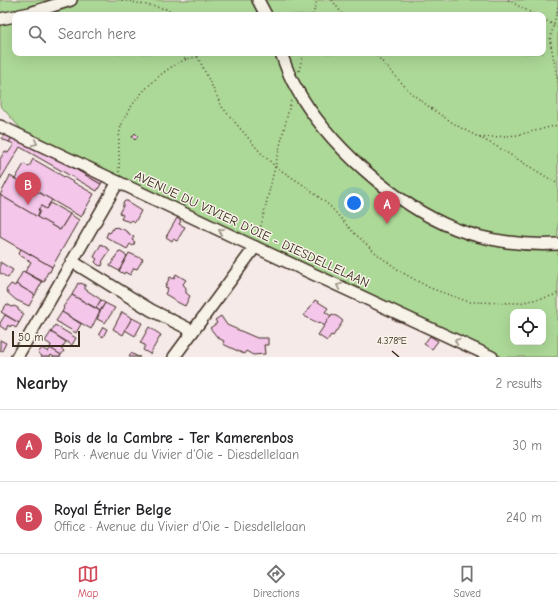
<!DOCTYPE html>
<html lang="en">
<head>
<meta charset="utf-8">
<style>
  body { margin:0; font-family:"Comic Neue",sans-serif; background:#f6f6f6; color:#202124 }
  .controls { position:absolute; right:12px; bottom:12px; display:grid; overflow:hidden; border-radius:8px; box-shadow:0 4px 16px #0002 }
  .controls button { width:36px; height:36px; display:grid; place-items:center; padding:0; border:0; border-bottom:1px solid #e0e0e0; background:#fff; color:#202124; font:20px sans-serif }
  .scale { position:absolute; left:12px; bottom:10px; width:68px; box-sizing:border-box; padding-left:4px; border:2px solid #3b2a1e; border-top:0; font-size:11px; line-height:14px; white-space:nowrap; color:#3b2a1e; -webkit-text-stroke:3px #f7f3e8; paint-order:stroke }
  .you { position:absolute; left:354px; top:203px; width:14px; height:14px; margin:-10px; border:3px solid #fff; border-radius:50%; background:#1a73e8; box-shadow:0 0 0 6px #1a73e833 }
  .badge { display:grid; place-items:center; width:26px; height:26px; border-radius:50%; background:#d1495b; color:#fff; font-size:13px; font-weight:700 }
  .pin { position:absolute; translate:-50% -33px; filter:drop-shadow(0 1px 2px #0008) }
  .pin::after { content:''; position:absolute; top:21px; width:14px; height:12px; background:inherit; clip-path:polygon(0 0,100% 0,50% 100%) }
  .list { margin:0; padding:0; list-style:none }
  h2 { display:flex; justify-content:space-between; align-items:center; height:52px; margin:0; padding:0 16px; font-size:17px }
  h2 small { font-size:13px; font-weight:400; color:#757577 }
  .list li { display:grid; grid-template-columns:26px 1fr auto; gap:12px; align-items:center; box-sizing:border-box; height:72px; padding:0 16px; border-top:1px solid #e0e0e0 }
  .list b { display:block; font-size:15px; white-space:nowrap }
  .list p { margin:0; font-size:13px; white-space:nowrap; color:#757577 }
  .list em { font-size:13px; font-style:normal; color:#757577 }
  .icon { flex:none; width:22px; height:22px; fill:none; stroke:currentColor; stroke-width:2; stroke-linecap:round; stroke-linejoin:round }
  .map { position:relative; flex:none; width:558px; height:357px; overflow:hidden }
  .search { position:absolute; background:#fff; box-shadow:0 4px 16px #0002; left:12px; right:12px; top:12px; height:44px; display:flex; align-items:center; gap:10px; box-sizing:border-box; padding:0 14px; border-radius:8px; color:#757577; font-size:15px }
  .sheet { height:196px; background:#fff }
  nav { display:flex; justify-content:space-around; align-items:center; box-sizing:border-box; height:56px; border-top:1px solid #e0e0e0; background:#fff; font-size:11px; color:#757577 }
  nav a { display:grid; justify-items:center; gap:2px }
  nav .on { color:#d1495b }
  .map>svg:first-child { display:block }
  .green { fill:#add998; stroke:#74825b; fill-rule:evenodd }
  .building { fill:#f4c6ea; stroke:#3b2a1e }
  .lines { fill:none; stroke-linecap:round; stroke-linejoin:round }
  .minor-casing { stroke:#3b2a1e; stroke-width:14 }
  .path { stroke:#3b2a1e; stroke-width:1.5; stroke-dasharray:1 3; stroke-linecap:butt }
  .minor { stroke:#f7f3e8; stroke-width:11 }
  .oneway { stroke:#998e83 }
  .ticks { fill:none; stroke:#3b2a1e; stroke-width:1.5 }
  .labels { text-anchor:middle; dominant-baseline:central; stroke-width:3; stroke-linejoin:round; paint-order:stroke }
  .street-label { font-size:13px; fill:#3b2a1e; stroke:#f7f3e8 }
  .ticks-label { font-size:10px; text-anchor:middle; fill:#3b2a1e; stroke:#f7f3e8; stroke-width:3; stroke-linejoin:round; paint-order:stroke }
</style>
</head>
<body>
<div class="map">
<svg width="558" height="357" viewBox="0 0 558 357">
  <rect width="100%" height="100%" fill="#f6eae8"/>
  <filter id="ink" filterUnits="userSpaceOnUse"><feTurbulence type="fractalNoise" baseFrequency=".025" numOctaves="2"/><feDisplacementMap in="SourceGraphic" scale="8" xChannelSelector="R" yChannelSelector="G"/><feConvolveMatrix kernelMatrix="1 2 1 2 8 2 1 2 1" color-interpolation-filters="sRGB"/></filter>
  <g filter="url(#ink)">
    <path class="green" d="M0,0H558V357H502L27,136L0,105ZM15,15H543V53H15ZM513,312H543V342H513Z"/>
    <g class="building">
      <path d="M6,132L14,135L9,142L2,139Z"/>
      <path d="M135,133L138,136L135,140L132,137Z"/>
      <path d="M14,135L38,147L101,184L97,191L20,147L0,180V159L5,151L8,153L13,146L14,144L9,142Z"/>
      <path d="M33,159L94,194L81,217L15,179L24,164L29,167Z"/>
      <path d="M72,163L104,178L101,184L70,166Z"/>
      <path d="M10,176L52,200L46,209L41,206L38,210L40,211L37,217L0,195Z"/>
      <path d="M0,195L60,230L70,214L79,220L52,267L0,237Z"/>
      <path d="M125,201H128L130,204L141,211L135,222L132,220L130,222L121,219L123,215L119,213L123,206V203Z"/>
      <path d="M50,203L70,214L60,230L37,217L40,211L38,210L41,206L46,209Z"/>
      <path d="M177,218L181,221L179,224L185,227L177,241L173,239L172,241L166,237Z"/>
      <path d="M114,227L115,228L116,227L121,229V228L129,233V234L134,237L132,240L135,242L133,246L130,244L127,249L106,237L108,232L110,233Z"/>
      <path d="M101,244L110,250L102,262L103,263L102,266L98,265L95,262L97,259L94,257Z"/>
      <path d="M21,249L52,267L50,272H48L45,278H46L44,282L25,272L31,262L18,254Z"/>
      <path d="M119,251L127,256L119,271L110,266Z"/>
      <path d="M129,253L143,259L137,269L134,268L130,275L125,272L124,274L119,271Z"/>
      <path d="M0,262L13,270L8,278L0,273Z"/>
      <path d="M23,271L42,282L35,295L16,284Z"/>
      <path d="M176,274L186,280L183,284L186,288V293L190,296L185,306L175,301V300L165,294L168,288L165,287L170,277L174,279Z"/>
      <path d="M78,283L80,284L81,283L85,285V289L100,299L101,300L96,308L72,295Z"/>
      <path d="M11,284L15,286L16,284L35,295L29,306L16,300L7,292L6,290Z"/>
      <path d="M72,295L100,311L91,329L62,312L64,308L63,307Z"/>
      <path d="M101,300L105,303L100,311L96,308Z"/>
      <path d="M315,300L328,308L325,312L331,316L325,326L318,322V323L304,316Z"/>
      <path d="M105,303L115,308L105,323L97,319L99,315H98Z"/>
      <path d="M7,304L12,307L14,306L18,308V310L24,314L19,323L1,312Z"/>
      <path d="M62,312L81,324L76,333L56,321Z"/>
      <path d="M122,312L132,318L123,335L113,329Z"/>
      <path d="M332,314L338,317L343,321L333,336L331,335L327,341L318,335Z"/>
      <path d="M395,314L402,318L400,322L392,319Z"/>
      <path d="M5,315L19,323L16,328L11,325L10,327L8,325L6,330L0,326V323Z"/>
      <path d="M221,316L227,325L257,338H268V345H264L265,354L253,355L246,351L244,354L223,344L224,341L218,338L210,328L217,323L215,320Z"/>
      <path d="M132,318L142,323L135,336L125,330Z"/>
      <path d="M55,325L76,338L72,345L51,332Z"/>
      <path d="M103,327L107,329L103,337L99,334Z"/>
      <path d="M149,327L161,335L150,354L143,350L145,345L140,343Z"/>
      <path d="M51,332L66,342L61,349L64,351L61,355L50,348L51,345L45,341Z"/>
      <path d="M430,336L438,341L432,349L424,344Z"/>
      <path d="M0,340L6,343L2,351L0,350Z"/>
      <path d="M42,348L48,352L50,348L61,355L60,357H54L51,355L50,357H41L42,356L38,353Z"/>
      <path d="M131,353L138,357H140H129Z"/>
    </g>
    <g class="lines">
      <defs>
        <g id="minor">
          <path d="M258,0L266,15"/>
          <path d="M20,15L30,13L71,0"/>
          <path d="M0,19L15,16"/>
          <path d="M281,53C285,64 289,76 295,86C327,144 395,205 456,229C487,241 525,246 558,244"/>
          <path d="M0,126L255,247L492,357"/>
          <path d="M73,262L151,310L193,331"/>
          <path d="M17,357L118,182"/>
          <path d="M174,357L255,247"/>
        </g>
      </defs>
      <use href="#minor" class="minor-casing"/>
      <g class="path">
        <path d="M122,0L166,9L176,15"/>
        <path d="M332,0L343,15"/>
        <path d="M508,0L535,15"/>
        <path d="M558,7L550,40L558,82"/>
        <path d="M313,15L317,0"/>
        <path d="M543,19L558,27"/>
        <path d="M196,53L222,107L261,153L276,167L302,184L329,205L352,231L378,255L403,273L430,288L469,302L519,303L552,296L558,293"/>
        <path d="M374,53L411,93L436,112L461,128L496,146L558,184"/>
        <path d="M185,59L188,53"/>
        <path d="M299,71L303,53"/>
        <path d="M480,138L518,135L558,125"/>
        <path d="M119,172C120,157 117,141 121,126C130,100 170,58 198,57"/>
        <path d="M258,238L291,100"/>
      </g>
      <use href="#minor" class="minor"/>
    </g>
    <defs><path id="oneway-chevron" d="M-2-3.5L2.5 0L-2 3.5" fill="none" stroke-width="1.6" stroke-linecap="round" stroke-linejoin="round"/></defs>
    <g class="oneway">
      <use href="#oneway-chevron" transform="translate(35 143) rotate(25)"/>
      <use href="#oneway-chevron" transform="translate(221 231) rotate(-155)"/>
      <use href="#oneway-chevron" transform="translate(339 286) rotate(-155)"/>
      <use href="#oneway-chevron" transform="translate(457 341) rotate(-155)"/>
    </g>
  </g>
  <path class="ticks" d="M392,351L399,357"/>
  <g class="labels">
    <g class="street-label">
      <text transform="translate(252 229) rotate(25)">AVENUE DU VIVIER D'OIE - DIESDELLELAAN</text>
    </g>
  </g>
  <g class="ticks-label">
    <text x="392" y="344">4.378°E</text>
  </g>
</svg>
<div class="controls">
<button><svg class="icon" aria-label="locate" viewBox="0 0 24 24"><circle cx="12" cy="12" r="6"/><path d="M12 2v4M12 18v4M2 12h4M18 12h4"/></svg></button>
</div>
<div class="scale">50 m</div>
<div class="you"></div>
<div class="pin badge" style="left:387px;top:224px">A</div>
<div class="pin badge" style="left:28px;top:205px">B</div>
<div class="search"><svg class="icon" aria-label="search" viewBox="0 0 24 24"><circle cx="10" cy="10" r="6"/><path d="M15 15l6 6"/></svg>Search here</div>
</div>
<section class="sheet">
<h2>Nearby<small>2 results</small></h2>
<ul class="list">
<li><span class="badge">A</span><div><b>Bois de la Cambre - Ter Kamerenbos</b><p>Park · Avenue du Vivier d'Oie - Diesdellelaan</p></div><em>30 m</em></li>
<li><span class="badge">B</span><div><b>Royal Étrier Belge</b><p>Office · Avenue du Vivier d'Oie - Diesdellelaan</p></div><em>240 m</em></li>
</ul>
</section>
<nav>
<a class="on"><svg class="icon" aria-label="map" viewBox="0 0 24 24"><path d="M3 6l6-2 6 2 6-2v14l-6 2-6-2-6 2zM9 4v14M15 6v14"/></svg>Map</a>
<a><svg class="icon" aria-label="directions" viewBox="0 0 24 24"><path d="M12 3l9 9-9 9-9-9zM9 14v-3h6M13 9l2 2-2 2"/></svg>Directions</a>
<a><svg class="icon" aria-label="saved" viewBox="0 0 24 24"><path d="M7 4h10v16l-5-4-5 4z"/></svg>Saved</a>
</nav>
</body>
</html>
